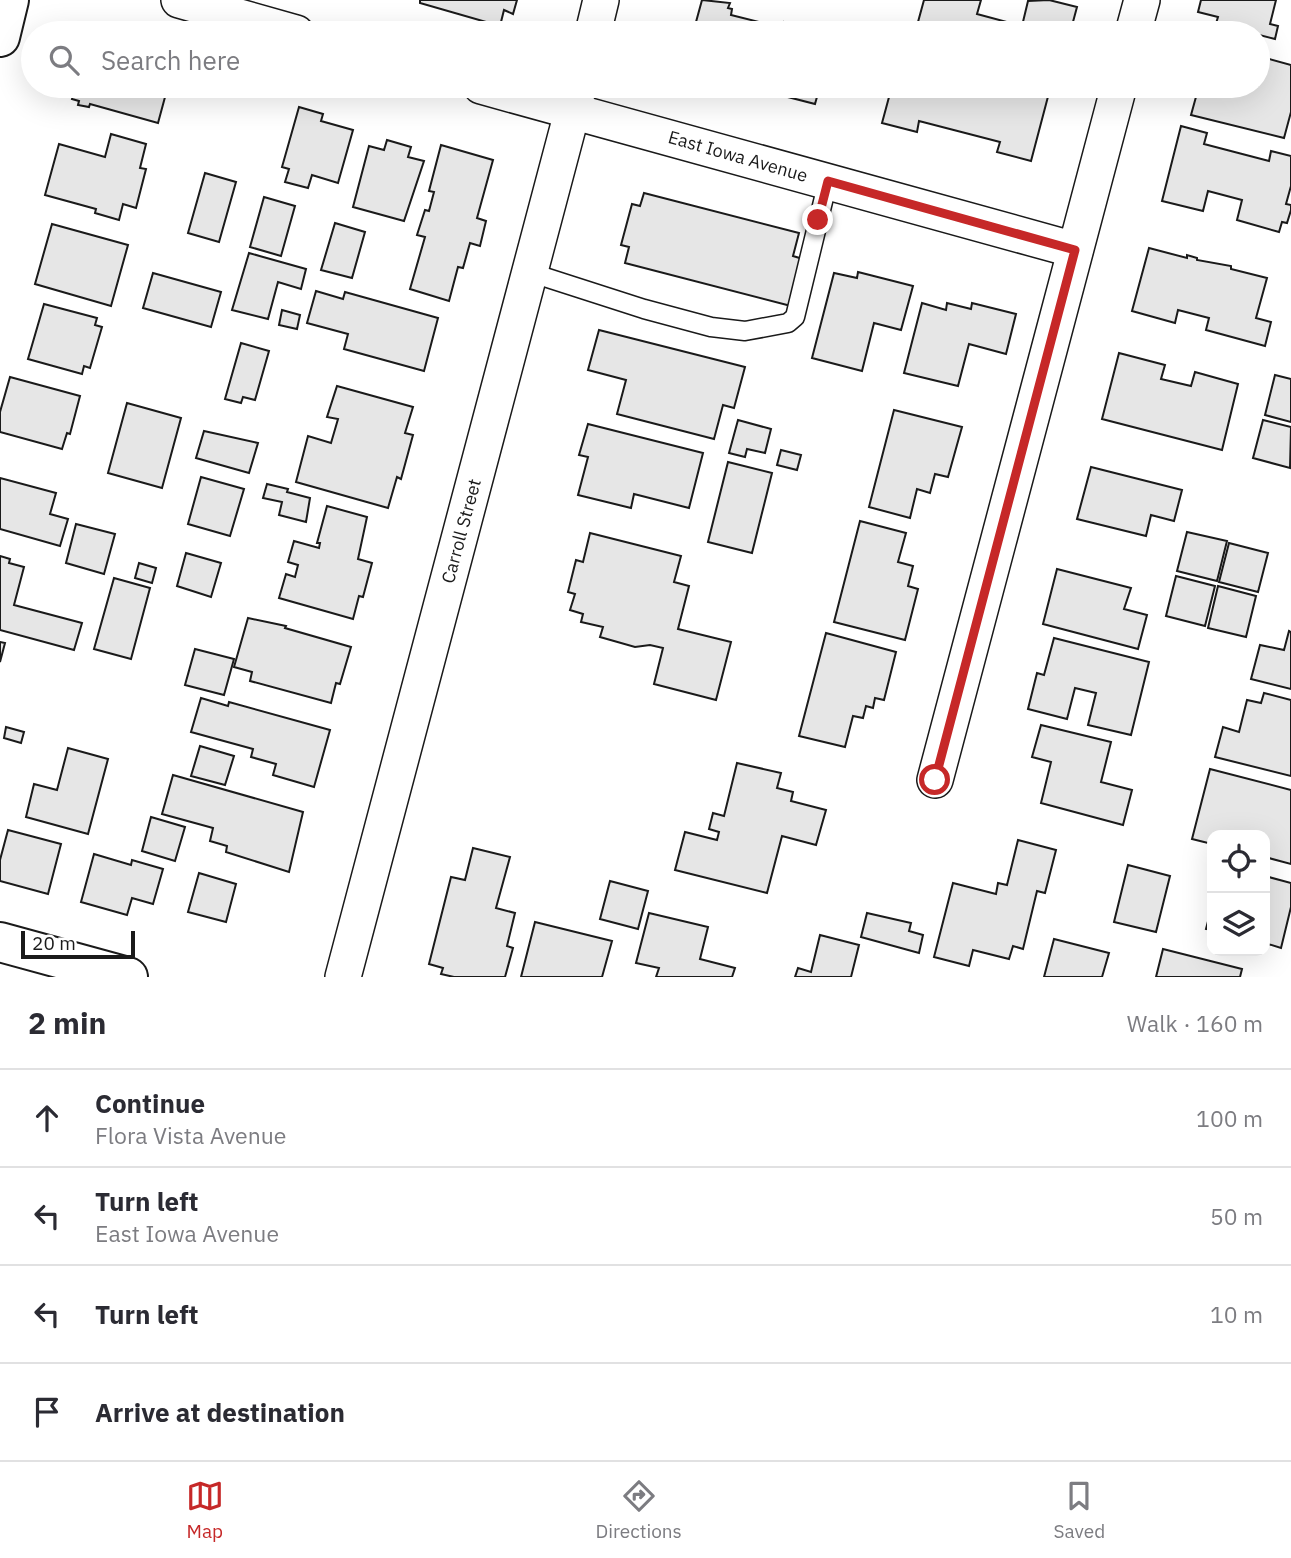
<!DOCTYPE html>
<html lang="en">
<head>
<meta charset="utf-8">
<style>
  body { margin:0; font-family:"IBM Plex Sans",sans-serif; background:#f2f2f3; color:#2b2b33 }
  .controls { position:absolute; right:21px; bottom:21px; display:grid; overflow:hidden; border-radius:14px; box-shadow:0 7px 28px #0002 }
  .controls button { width:63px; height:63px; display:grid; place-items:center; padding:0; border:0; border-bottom:2px solid #e1e1e2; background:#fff; color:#2b2b33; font:35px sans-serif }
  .scale { position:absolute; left:21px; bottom:18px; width:114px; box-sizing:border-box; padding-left:7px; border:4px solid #1a1a1a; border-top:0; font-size:19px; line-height:24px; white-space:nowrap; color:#1a1a1a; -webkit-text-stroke:5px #fff; paint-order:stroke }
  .stop { position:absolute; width:21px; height:21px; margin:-16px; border:5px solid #c62828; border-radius:50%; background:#fff }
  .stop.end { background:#c62828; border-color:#fff; box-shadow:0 2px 7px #0008 }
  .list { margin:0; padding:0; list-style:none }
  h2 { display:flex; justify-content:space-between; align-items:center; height:91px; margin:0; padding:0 28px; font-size:30px }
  h2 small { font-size:23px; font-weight:400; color:#7c7c81 }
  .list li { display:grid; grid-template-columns:46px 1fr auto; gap:21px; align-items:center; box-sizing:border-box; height:98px; padding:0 28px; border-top:2px solid #e1e1e2 }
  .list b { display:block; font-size:26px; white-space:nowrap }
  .list p { margin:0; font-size:23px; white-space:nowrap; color:#7c7c81 }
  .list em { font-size:23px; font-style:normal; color:#7c7c81 }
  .icon { flex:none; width:38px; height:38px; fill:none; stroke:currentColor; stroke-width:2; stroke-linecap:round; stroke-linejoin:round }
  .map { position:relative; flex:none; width:1291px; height:977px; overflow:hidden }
  .search { position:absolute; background:#fff; box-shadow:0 7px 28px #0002; left:21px; right:21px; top:21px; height:77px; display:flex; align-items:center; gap:18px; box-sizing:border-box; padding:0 24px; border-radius:38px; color:#7c7c81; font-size:26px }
  .sheet { height:483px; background:#fff }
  nav { display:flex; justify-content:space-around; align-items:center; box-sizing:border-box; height:98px; border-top:2px solid #e1e1e2; background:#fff; font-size:19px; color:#7c7c81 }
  nav a { display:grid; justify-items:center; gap:4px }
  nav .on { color:#c62828 }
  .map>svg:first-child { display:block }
  .building { fill:#e6e6e6; stroke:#1a1a1a; stroke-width:2 }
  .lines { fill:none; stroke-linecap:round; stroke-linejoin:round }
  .lane-casing { stroke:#1a1a1a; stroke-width:21 }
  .street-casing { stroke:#1a1a1a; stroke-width:38 }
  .secondary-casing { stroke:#1a1a1a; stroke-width:42 }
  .lane { stroke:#fff; stroke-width:18 }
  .street { stroke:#fff; stroke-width:35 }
  .secondary { stroke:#fff; stroke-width:38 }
  .route { stroke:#c62828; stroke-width:9 }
  .labels { text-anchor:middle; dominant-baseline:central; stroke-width:5; stroke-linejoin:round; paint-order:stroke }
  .street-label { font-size:18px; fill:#1a1a1a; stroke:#fff }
</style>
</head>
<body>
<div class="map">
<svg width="1291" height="977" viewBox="0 0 1291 977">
  <rect width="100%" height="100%" fill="#fff"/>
  <g class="building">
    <path d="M420,0H517L513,14L504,10L500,26L420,3Z"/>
    <path d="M702,0L730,3L728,8L732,9L731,15L783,28L784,22L828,33H693Z"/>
    <path d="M924,0H981L977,14L1022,26L1028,1L1049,0L1077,7L1070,33H915Z"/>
    <path d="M1201,0H1276L1270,24L1278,26L1275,39L1240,30V33H1213L1218,17L1198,12Z"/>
    <path d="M1258,56L1291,65V112L1284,138L1191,115L1199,86H1258Z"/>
    <path d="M76,86H168L158,123L90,104L89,107L78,105L79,101L72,99Z"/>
    <path d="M745,86H820L815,104Z"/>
    <path d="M892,86H1037L1050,89L1031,161L997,152L1000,142L919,121L917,132L882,123Z"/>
    <path d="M299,107L323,114L321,121L353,130L338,183L312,175L308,188L285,182L289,169L282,167Z"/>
    <path d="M1181,126L1207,133L1204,144L1269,161L1271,151L1291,156V186L1286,204L1291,205V210L1287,223L1282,222L1279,232L1237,220L1242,200L1208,191L1203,211L1162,201Z"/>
    <path d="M111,134L146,144L140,168L146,169L136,208L123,204L119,220L95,213L96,209L45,195L59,144L105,157Z"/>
    <path d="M387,140L411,147L408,157L424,161L404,221L353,207L369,146L384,150Z"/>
    <path d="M441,145L493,160L477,218L486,221L480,246L470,243L463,268L458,267L449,301L410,289L425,237L417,235L425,210L429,211L434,192L429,191Z"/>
    <path d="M205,173L236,182L219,242L188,233Z"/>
    <path d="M644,193L799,233L793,256L803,259L791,306L625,263L629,247L621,245L632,204L640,206Z"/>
    <path d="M264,197L295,206L281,256L250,247Z"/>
    <path d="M335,223L365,232L352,278L321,270Z"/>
    <path d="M52,224L128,245L111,306L35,284Z"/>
    <path d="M1149,248L1187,258V255L1197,258V260L1231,266V269L1267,278L1256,318L1271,322L1265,346L1206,330L1209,318L1178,310L1175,323L1132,311Z"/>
    <path d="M249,253L306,269L301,289L278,282L268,319L232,310Z"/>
    <path d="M858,272L913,286L901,330L874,323L862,371L812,358L834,273L857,278Z"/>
    <path d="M153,273L221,292L211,327L143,308Z"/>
    <path d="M316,291L343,299L345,292L438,318L424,371L344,349L348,334L307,323Z"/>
    <path d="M922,303L946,310L947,303L971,309L972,303L1016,314L1006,354L969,344L958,386L904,373Z"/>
    <path d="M44,304L97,318L95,325L102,327L90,368L84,366L82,374L28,359Z"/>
    <path d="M282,310L300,315L297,329L279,325Z"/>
    <path d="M599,330L745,367L734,408L723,405L714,439L617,414L626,380L588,370Z"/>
    <path d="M241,343L269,351L255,400L243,397L241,403L225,399Z"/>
    <path d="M1119,353L1165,365L1161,379L1191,386L1195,372L1238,384L1222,450L1102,419Z"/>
    <path d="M1275,375L1291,379V422L1265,415Z"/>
    <path d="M10,377L80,396L70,434L67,433L62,449L0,432V412Z"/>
    <path d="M337,386L413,407L405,433L413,435L401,479L397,477L388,508L296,482L308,436L331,443L338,419L327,417Z"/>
    <path d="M127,403L181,418L162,488L108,473Z"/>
    <path d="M894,410L962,427L948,477L935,474L930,493L917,489L910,518L869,507Z"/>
    <path d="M738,420L771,429L765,453L747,449L745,457L729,453Z"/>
    <path d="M1263,420L1291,427L1290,468L1253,458Z"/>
    <path d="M588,424L703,453L689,508L634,494L631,508L578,495L588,457L579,455Z"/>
    <path d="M204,431L258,443L249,473L196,458Z"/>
    <path d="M781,450L801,455L797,470L777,465Z"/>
    <path d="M728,462L772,473L752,553L708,542Z"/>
    <path d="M1091,467L1182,490L1174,521L1151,515L1146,536L1077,519Z"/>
    <path d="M201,477L244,489L230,536L188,524Z"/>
    <path d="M0,478L56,493L50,514L68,519L60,546L0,529Z"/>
    <path d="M267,484L288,489L287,492L310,498L306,522L279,515L282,502L263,498Z"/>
    <path d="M327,506L367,517L358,559L372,563L363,597L359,596L353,619L279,598L286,574L295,577L298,565L288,562L294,541L319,548L320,543H317Z"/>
    <path d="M860,521L906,533L898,562L913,566L908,586L918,589L905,640L834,622Z"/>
    <path d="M76,524L115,534L104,574L66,563Z"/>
    <path d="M1187,532L1227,541L1217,581L1177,571Z"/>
    <path d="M590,533L681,556L674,582L689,586L678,629L731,642L716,700L654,684L663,648L650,645L635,647L600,637L603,627L581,622L583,614L570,610L575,594L568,592L576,560L583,562Z"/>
    <path d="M1229,543L1268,553L1258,592L1219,582Z"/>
    <path d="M186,553L221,563L211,597L177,586Z"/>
    <path d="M0,556L10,559L9,563L24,567L14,605L82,623L74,650L0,630Z"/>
    <path d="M139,563L156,568L152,583L135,578Z"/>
    <path d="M1057,569L1131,588L1124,609L1147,615L1138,649L1043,624Z"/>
    <path d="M1176,576L1215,586L1205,626L1166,616Z"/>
    <path d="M114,578L150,588L131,659L94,649Z"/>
    <path d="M1218,586L1256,596L1246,637L1208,628Z"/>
    <path d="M248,618L286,626L285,628L351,647L340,684L336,683L331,703L250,681L252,672L234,667Z"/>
    <path d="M1289,631L1291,632V689L1251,679L1260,645L1284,650Z"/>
    <path d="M826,633L896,652L884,700L875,698L873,708L866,706L863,718L853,716L845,747L799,736Z"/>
    <path d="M1054,638L1149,662L1131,735L1088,725L1096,693L1075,688L1067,719L1028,709L1037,673L1044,675Z"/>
    <path d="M0,642L5,643L0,662Z"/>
    <path d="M195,649L234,659L224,695L185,685Z"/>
    <path d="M1264,693L1291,700V776L1215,757L1223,727L1239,732L1247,700L1261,703Z"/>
    <path d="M201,698L228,706L229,702L330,730L314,787L273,775L276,764L251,757L253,749L191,732Z"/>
    <path d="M1041,725L1111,742L1101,782L1132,790L1123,825L1041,803L1051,762L1032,757Z"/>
    <path d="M6,727L24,732L21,743L4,738Z"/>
    <path d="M200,746L234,756L225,785L191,776Z"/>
    <path d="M68,748L108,759L88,834L26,817L34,784L57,790Z"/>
    <path d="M737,763L781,773L777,788L793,792L791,801L826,810L816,845L782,836L767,893L675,870L685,832L717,840L719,832L709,829L713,813L724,816Z"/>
    <path d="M1210,769L1291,790V864L1265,857V835H1212V844L1192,839Z"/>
    <path d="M173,775L303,812L289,872L226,852L227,846L210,841L213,828L162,814Z"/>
    <path d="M151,817L185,827L175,861L142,851Z"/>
    <path d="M8,830L61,844L48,894L0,881V860Z"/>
    <path d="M1018,840L1056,850L1045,893L1037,891L1023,949L1013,946L1009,959L973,950L969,966L934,957L953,883L996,894L998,883L1007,885Z"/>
    <path d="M473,848L510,857L496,908L515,913L507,946L513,948L505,977H454L441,974L443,968L429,964L451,877L465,880Z"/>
    <path d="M94,854L131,865L132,860L163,869L153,904L132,898L127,915L81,902Z"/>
    <path d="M1128,865L1170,876L1156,932L1114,922Z"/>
    <path d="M199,873L236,884L226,922L188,912Z"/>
    <path d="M1265,876L1291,883V907L1281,948L1265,943Z"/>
    <path d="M610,881L648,891L638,929L600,919Z"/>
    <path d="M1212,906V930L1206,929Z"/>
    <path d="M649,913L708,927L700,959L735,968L732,977H656L659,968L636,963Z"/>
    <path d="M867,913L911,923L909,931L923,935L919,953L861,937Z"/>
    <path d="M535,922L612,941L602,977H521Z"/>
    <path d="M820,935L859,945L851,977H795L798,968L811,972Z"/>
    <path d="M1054,939L1109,953L1102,977H1044Z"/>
    <path d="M1163,949L1242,969L1240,977H1156Z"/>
  </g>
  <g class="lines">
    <defs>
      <path id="lane" d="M529,272L644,309L711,327L745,331L788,323L795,317L828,181"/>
      <g id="street">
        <path d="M179,0L296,33"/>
        <path d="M593,33L601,0"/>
        <path d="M1133,33L1142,0"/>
        <path d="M481,86L1075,250"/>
        <path d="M935,780L1119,86"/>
        <path d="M343,977L579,86"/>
      </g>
      <g id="secondary">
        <path d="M0,37L9,0"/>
        <path d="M0,942L128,977"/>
      </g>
    </defs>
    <use href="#lane" class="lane-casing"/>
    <use href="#street" class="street-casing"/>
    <use href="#secondary" class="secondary-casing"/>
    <use href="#lane" class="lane"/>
    <use href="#street" class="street"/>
    <use href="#secondary" class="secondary"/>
  </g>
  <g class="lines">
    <path class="route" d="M818,220L828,181L1075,250L935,780"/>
  </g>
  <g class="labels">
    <g class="street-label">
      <text transform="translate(738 156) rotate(16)">East Iowa Avenue</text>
      <text transform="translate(461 531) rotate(-75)">Carroll Street</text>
    </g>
  </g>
</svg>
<div class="controls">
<button><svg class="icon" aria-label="locate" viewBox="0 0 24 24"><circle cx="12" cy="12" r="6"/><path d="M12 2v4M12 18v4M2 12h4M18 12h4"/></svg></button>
<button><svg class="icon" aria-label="layers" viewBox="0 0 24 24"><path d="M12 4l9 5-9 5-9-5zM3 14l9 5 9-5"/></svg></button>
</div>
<div class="scale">20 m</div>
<div class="stop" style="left:935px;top:780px"></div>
<div class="stop end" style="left:818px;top:220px"></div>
<div class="search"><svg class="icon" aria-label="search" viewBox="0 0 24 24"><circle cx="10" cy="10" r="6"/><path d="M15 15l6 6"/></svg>Search here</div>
</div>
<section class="sheet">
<h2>2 min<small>Walk · 160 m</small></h2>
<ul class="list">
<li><svg class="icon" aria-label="ahead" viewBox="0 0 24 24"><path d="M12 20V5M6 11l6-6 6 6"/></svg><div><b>Continue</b><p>Flora Vista Avenue</p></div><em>100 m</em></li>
<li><svg class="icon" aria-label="left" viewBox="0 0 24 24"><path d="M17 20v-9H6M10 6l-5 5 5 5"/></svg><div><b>Turn left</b><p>East Iowa Avenue</p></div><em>50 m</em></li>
<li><svg class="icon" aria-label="left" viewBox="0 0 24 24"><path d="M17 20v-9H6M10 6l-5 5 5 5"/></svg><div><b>Turn left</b></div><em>10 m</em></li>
<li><svg class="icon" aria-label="arrive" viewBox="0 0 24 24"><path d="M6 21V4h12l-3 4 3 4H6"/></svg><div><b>Arrive at destination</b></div></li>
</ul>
</section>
<nav>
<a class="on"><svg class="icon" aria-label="map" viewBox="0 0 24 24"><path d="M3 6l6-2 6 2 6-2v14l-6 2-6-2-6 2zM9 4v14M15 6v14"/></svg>Map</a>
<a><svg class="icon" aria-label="directions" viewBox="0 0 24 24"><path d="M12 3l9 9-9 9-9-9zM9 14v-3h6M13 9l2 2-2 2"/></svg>Directions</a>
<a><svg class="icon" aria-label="saved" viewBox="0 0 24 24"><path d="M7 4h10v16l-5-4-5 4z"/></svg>Saved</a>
</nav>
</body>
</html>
